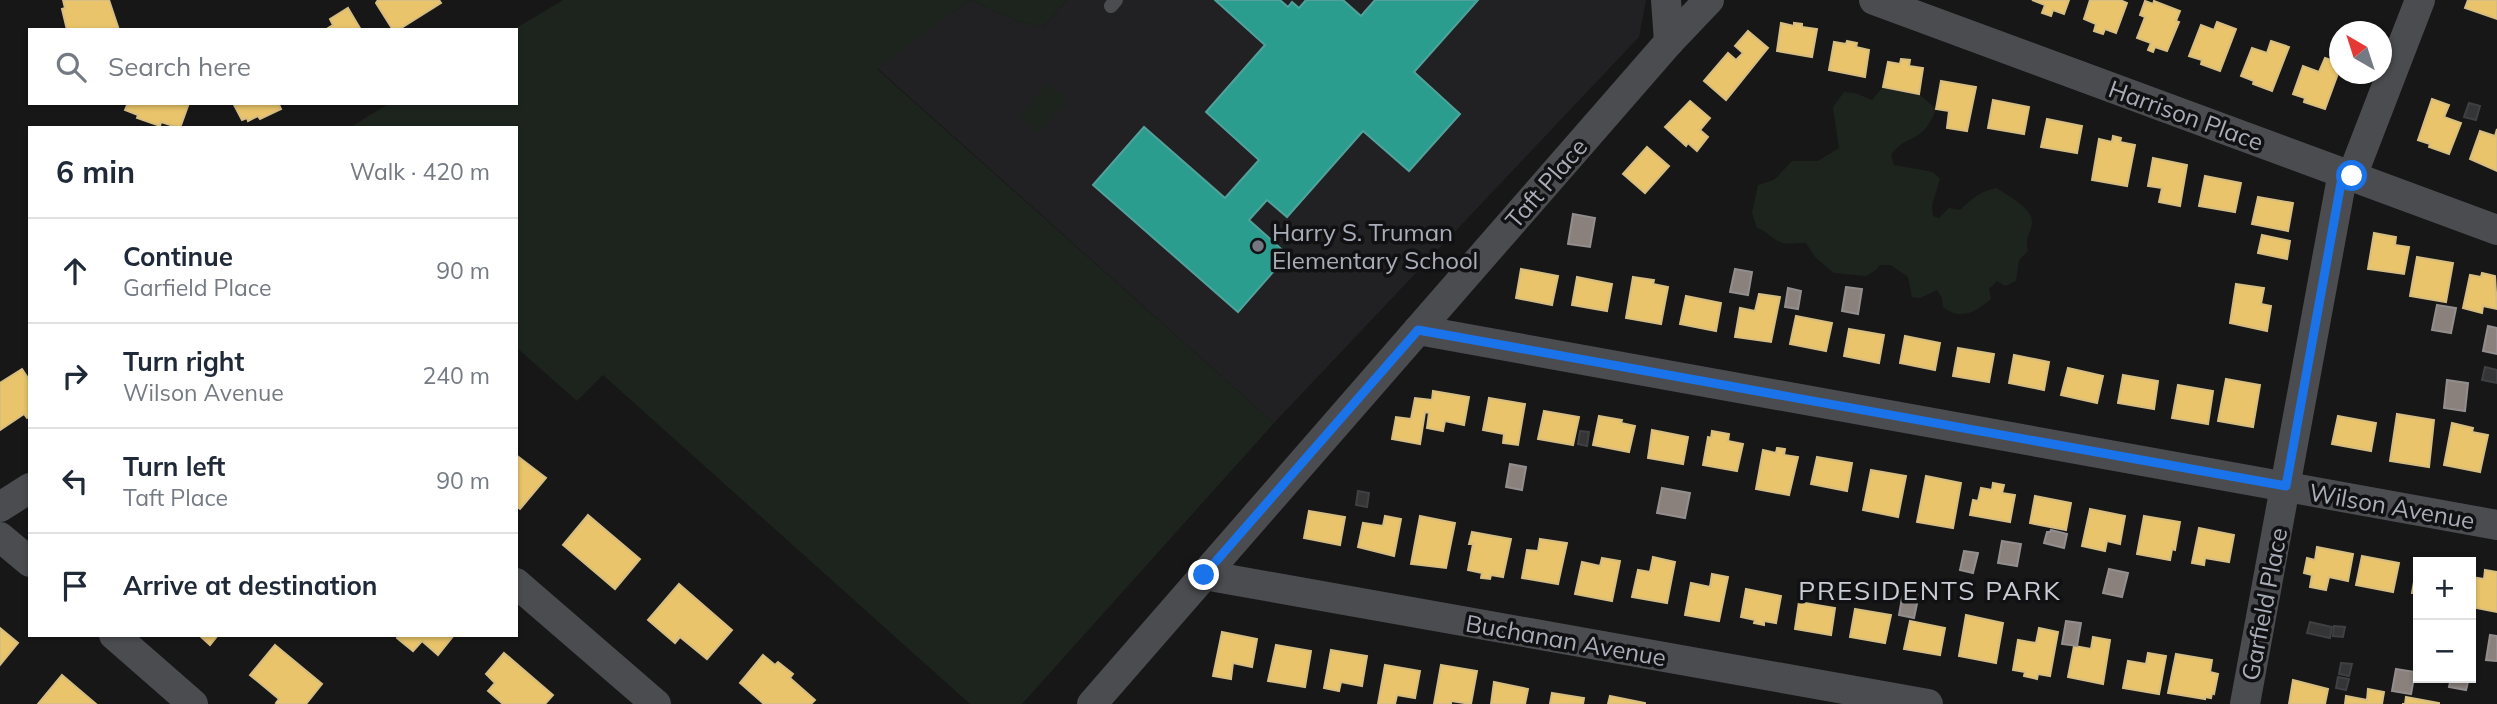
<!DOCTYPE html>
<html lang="en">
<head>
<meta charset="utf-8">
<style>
  body { margin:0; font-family:Mulish,sans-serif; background:#f2f2f3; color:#1f2937 }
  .controls { position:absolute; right:21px; bottom:21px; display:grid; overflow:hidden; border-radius:0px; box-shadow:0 2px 5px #0004 }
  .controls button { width:63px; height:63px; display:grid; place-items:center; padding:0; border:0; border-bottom:2px solid #e0e1e3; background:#fff; color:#1f2937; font:35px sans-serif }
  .compass { position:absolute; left:2329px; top:21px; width:63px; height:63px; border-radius:50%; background:#fff; box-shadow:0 2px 5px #0004; rotate:321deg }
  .stop { position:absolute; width:21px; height:21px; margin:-16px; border:5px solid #1a73e8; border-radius:50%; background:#fff }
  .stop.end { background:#1a73e8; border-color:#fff; box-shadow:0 2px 7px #0008 }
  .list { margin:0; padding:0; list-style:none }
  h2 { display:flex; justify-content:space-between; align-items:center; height:91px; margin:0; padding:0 28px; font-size:30px }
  h2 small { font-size:23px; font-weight:400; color:#747a83 }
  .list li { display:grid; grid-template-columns:46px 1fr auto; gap:21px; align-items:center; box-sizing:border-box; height:105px; padding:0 28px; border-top:2px solid #e0e1e3 }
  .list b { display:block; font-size:26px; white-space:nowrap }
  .list p { margin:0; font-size:23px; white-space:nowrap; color:#747a83 }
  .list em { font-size:23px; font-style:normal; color:#747a83 }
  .icon { flex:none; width:38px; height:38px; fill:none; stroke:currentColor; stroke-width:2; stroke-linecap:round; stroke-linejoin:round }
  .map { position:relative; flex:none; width:2497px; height:704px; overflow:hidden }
  .search { position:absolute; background:#fff; box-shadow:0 2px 5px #0004; left:28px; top:28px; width:490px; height:77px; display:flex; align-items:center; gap:18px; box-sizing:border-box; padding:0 24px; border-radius:0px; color:#747a83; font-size:26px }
  .panel { position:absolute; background:#fff; box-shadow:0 2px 5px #0004; left:28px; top:126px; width:490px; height:511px; border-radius:0px }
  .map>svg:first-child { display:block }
  .built { fill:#212123 }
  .green { fill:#1d241e }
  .homes { fill:#e9c46a; stroke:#d6bd81; stroke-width:2 }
  .schools { fill:#2a9d8f; stroke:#50a29b; stroke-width:2 }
  .industry { fill:#8a817c; stroke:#938e8e; stroke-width:2 }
  .building { fill:#353536; stroke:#3f4043; stroke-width:2 }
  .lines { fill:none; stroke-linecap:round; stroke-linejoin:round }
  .service { stroke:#4b4c50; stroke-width:14 }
  .minor { stroke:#4b4c50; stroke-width:30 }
  .route { stroke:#1a73e8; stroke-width:9 }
  .poi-dot { fill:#757880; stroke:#111113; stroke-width:2.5 }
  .labels { text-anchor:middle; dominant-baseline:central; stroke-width:7; stroke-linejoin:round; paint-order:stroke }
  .street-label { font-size:24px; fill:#a8adb8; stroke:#111113 }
  .poi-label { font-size:24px; fill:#a8adb8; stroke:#111113; text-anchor:start }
  .neighbourhood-label { font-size:26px; letter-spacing:2px; fill:#c9ccd4; stroke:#111113 }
</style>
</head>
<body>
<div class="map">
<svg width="2497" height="704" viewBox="0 0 2497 704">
  <rect width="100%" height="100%" fill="#171717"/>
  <path class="built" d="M970,0L1017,21L1043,27L1067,0H1646L1639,37L1274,423L877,68Z"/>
  <g class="green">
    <path d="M563,0H970L877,69L1274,423L1022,704H970L603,375L577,401L516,347V128H349L390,103H516V30H513Z"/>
    <path d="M970,0H1067L1043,27L1017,21Z"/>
    <path d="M1049,83L1068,100L1039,133L1020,116Z"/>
    <path d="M1883,87L1919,94L1936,109C1924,144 1906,133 1891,155L1894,165L1933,172L1940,179L1932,205L1933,216L1939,218L1949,208L1960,210C1972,198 1981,191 1997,188C2007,196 2034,208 2032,224C2030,237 2025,233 2028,251L2019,260L2016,281L2005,286L1997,281L1989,289L1991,299C1975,312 1961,321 1943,307L1942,298L1937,290L1920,298L1912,297L1908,277L1891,265H1880L1876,270L1866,276L1834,273L1815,257L1806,243C1799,242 1789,245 1783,243C1772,240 1768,231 1757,228L1752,213L1758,185L1774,180L1792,161H1818L1839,148L1833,107L1844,92L1855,93L1872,100Z"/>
  </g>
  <g class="homes">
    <path d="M63,0H109L119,30H67L62,9L65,8Z"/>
    <path d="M378,0H439L441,3L398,30H393L376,3Z"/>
    <path d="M2032,0H2069L2064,14L2053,10L2051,16L2042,13L2045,5Z"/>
    <path d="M2090,0H2120L2127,3L2116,33L2105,29L2103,34L2094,31L2096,24L2084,19Z"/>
    <path d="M2468,0H2497V19L2465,8Z"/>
    <path d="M2145,1L2153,4L2154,1L2180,11L2176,21L2179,22L2167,51L2155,47L2153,52L2148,50L2151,43L2137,38L2145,17L2140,15Z"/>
    <path d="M348,8L361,30H325L333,25L330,19Z"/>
    <path d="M2217,22L2236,29L2220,71L2201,64L2202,60L2189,56L2201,25L2214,30Z"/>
    <path d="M1781,23L1794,26V23L1802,24V27L1817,29L1812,57L1777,51Z"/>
    <path d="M1748,31L1768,48L1726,100L1704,81L1728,53L1736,60L1743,53L1735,46Z"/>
    <path d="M1847,41L1857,43L1856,47L1869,50L1865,77L1829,70L1834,42L1846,44Z"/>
    <path d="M2271,41L2289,47L2272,91L2253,84L2254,81L2241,76L2252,48L2267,53Z"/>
    <path d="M2325,58L2340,63V68L2325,109L2304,102L2305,98L2293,94L2303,66L2319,72Z"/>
    <path d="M1901,59L1910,60L1909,66L1923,68L1919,94L1883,87L1888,62L1900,64Z"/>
    <path d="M1941,81L1976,87L1967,131L1947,128L1949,111L1936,109Z"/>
    <path d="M2432,99L2449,105L2444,117L2461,123L2449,154L2429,147L2430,144L2418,140Z"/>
    <path d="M1993,100L2029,107L2024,134L1988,128Z"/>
    <path d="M1690,101L1710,118L1700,130L1708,137L1697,151L1688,143L1686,146L1665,127Z"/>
    <path d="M128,103H189L180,128L161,122L160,126L137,118L138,115L125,110Z"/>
    <path d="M233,103H282L279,105L281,109L260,119L258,116L248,121L247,118L242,120Z"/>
    <path d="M2047,119L2082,126L2077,153L2041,147Z"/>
    <path d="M2497,129V171L2470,159L2480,131L2495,136Z"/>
    <path d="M2113,136L2121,138L2120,142L2135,145L2127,186L2092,180L2099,139L2112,142Z"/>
    <path d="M1647,147L1669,166L1645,193L1623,174Z"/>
    <path d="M2153,158L2187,165L2180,206L2159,202L2162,188L2148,186Z"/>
    <path d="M2205,176L2241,183L2235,212L2199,206Z"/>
    <path d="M2258,197L2293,203L2288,231L2252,224Z"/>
    <path d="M2374,233L2396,237L2395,245L2409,247L2404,274L2368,269Z"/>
    <path d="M2262,235L2290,241L2287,259L2258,253Z"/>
    <path d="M2417,257L2453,263L2446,302L2410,296Z"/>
    <path d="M1521,269L1558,276L1552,305L1516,298Z"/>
    <path d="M2482,273L2495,276L2497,309L2483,306L2482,313L2463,308L2470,275L2481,277Z"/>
    <path d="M1577,277L1612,284L1607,311L1572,305Z"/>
    <path d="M1633,277L1654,280L1653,284L1668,287L1661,324L1626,318Z"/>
    <path d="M2236,284L2264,288L2261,304L2271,306L2267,331L2230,323Z"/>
    <path d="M1759,294L1780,297L1771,342L1735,337L1740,308L1755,311Z"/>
    <path d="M1686,296L1721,303L1716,331L1680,324Z"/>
    <path d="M1796,316L1832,323L1826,351L1790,344Z"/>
    <path d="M1849,329L1884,335L1879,363L1844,356Z"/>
    <path d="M1905,336L1940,343L1935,370L1900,363Z"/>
    <path d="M1958,348L1994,354L1989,382L1953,376Z"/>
    <path d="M2014,355L2049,362L2044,390L2009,383Z"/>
    <path d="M2068,368L2103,376L2097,403L2061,395Z"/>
    <path d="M22,369L30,381V416L27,418L24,414L0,430V383Z"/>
    <path d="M2123,375L2158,381L2154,409L2118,403Z"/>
    <path d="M2226,379L2260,385L2253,427L2218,421Z"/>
    <path d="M2178,385L2213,391L2208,424L2172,418Z"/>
    <path d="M1433,391L1469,397L1464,425L1445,421L1443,431L1427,428L1429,413L1425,412L1420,444L1392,439L1396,417L1411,419L1415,398L1432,400Z"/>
    <path d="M1489,398L1525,404L1518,445L1503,443L1504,434L1483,430Z"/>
    <path d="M1544,411L1579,417L1573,445L1538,439Z"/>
    <path d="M2397,414L2434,420L2429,467L2390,461Z"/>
    <path d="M1599,416L1622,420L1621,423L1635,426L1629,452L1593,445Z"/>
    <path d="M2338,416L2376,423L2371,451L2332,444Z"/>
    <path d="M2452,423L2473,428L2472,432L2488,435L2480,472L2444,465Z"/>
    <path d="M1652,430L1688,437L1683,464L1648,458Z"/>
    <path d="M1712,431L1729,434L1728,441L1743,444L1737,471L1703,465L1708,437L1711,438Z"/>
    <path d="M1777,448L1785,449L1784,455L1798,457L1789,495L1756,489L1763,450L1776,453Z"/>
    <path d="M516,455L546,478L520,509L516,506Z"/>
    <path d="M1817,457L1852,463L1847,491L1811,484Z"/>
    <path d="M1871,470L1906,476L1898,517L1863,510Z"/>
    <path d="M1926,476L1961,483L1953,528L1917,522Z"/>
    <path d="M1993,483L2004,485L2002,493L2015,495L2010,522L1970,515L1973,500L1978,501L1981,488L1992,490Z"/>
    <path d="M2035,496L2071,503L2066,530L2030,523Z"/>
    <path d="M2090,509L2125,516L2120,544L2107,541L2105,551L2082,546Z"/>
    <path d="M1309,511L1345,517L1340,545L1304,538Z"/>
    <path d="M588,515L640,559L615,589L563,545Z"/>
    <path d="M1385,516L1401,519L1394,556L1358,547L1363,523L1383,526Z"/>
    <path d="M1420,516L1455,523L1446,568L1411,564Z"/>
    <path d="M2144,516L2180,522L2175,550L2172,549L2170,560L2137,554Z"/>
    <path d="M2199,528L2234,535L2229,562L2205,558L2204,565L2192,563Z"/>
    <path d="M1472,532L1511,539L1503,577L1491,575L1490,579L1481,578L1482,573L1468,570L1473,544H1469Z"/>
    <path d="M1540,539L1567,543L1558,584L1522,578L1527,550L1538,551Z"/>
    <path d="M2317,547L2353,554L2348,581L2329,577L2326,590L2310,587L2312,575L2304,573L2307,558L2315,560Z"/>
    <path d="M2362,556L2399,563L2393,592L2356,585Z"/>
    <path d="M1653,557L1675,562L1667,603L1632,597L1638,570L1650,572Z"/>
    <path d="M1602,558L1620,561L1612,601L1575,594L1582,562L1600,566Z"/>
    <path d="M2417,565H2418V594L2412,593Z"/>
    <path d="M2485,570L2497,572V612L2471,607V577L2484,579Z"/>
    <path d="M1712,574L1728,577L1719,621L1685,615L1691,583L1710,587Z"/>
    <path d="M679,584L732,630L707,659L680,637L675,643L648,620Z"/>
    <path d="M1746,589L1781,596L1776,623L1764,621V625L1754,623L1755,620L1741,617Z"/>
    <path d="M1799,602L1835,608L1831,635L1795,629Z"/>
    <path d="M1855,609L1891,615L1885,643L1850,637Z"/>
    <path d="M1966,615L2003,623L1996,663L1959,656Z"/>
    <path d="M1910,621L1945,628L1940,655L1904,649Z"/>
    <path d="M0,628L18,643L0,665Z"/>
    <path d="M2039,628L2058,632L2050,676L2038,674L2037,679L2024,676L2025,672L2013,670L2018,640L2036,643Z"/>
    <path d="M1222,632L1257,639L1252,667L1233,663L1231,679L1213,676Z"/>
    <path d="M199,635H218L210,645Z"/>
    <path d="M399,635H454L438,655L422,641L413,651L397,638Z"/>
    <path d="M2093,637L2110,640L2103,684L2068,677L2074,646L2091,649Z"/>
    <path d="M275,645L322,684L306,704H278L276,703L279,699L250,675Z"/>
    <path d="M1276,645L1311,651L1305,687L1268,681Z"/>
    <path d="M1331,650L1367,656L1362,686L1341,682L1339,691L1324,688Z"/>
    <path d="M504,653L553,695L545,704H503L488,691L495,683L486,674Z"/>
    <path d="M2148,653L2166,656L2159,694L2123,688L2128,661L2146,664Z"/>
    <path d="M2176,654L2212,660L2210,672L2218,674L2214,694L2212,693L2211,698L2205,697V699L2168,693Z"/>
    <path d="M763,655L775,665L778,662L793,674L790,678L815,700L811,704H764L740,683Z"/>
    <path d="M1385,665L1420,671L1415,698L1397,695L1395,704H1378Z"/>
    <path d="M1441,665L1477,671L1471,704L1451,701V704H1434Z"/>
    <path d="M62,675L96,704H38Z"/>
    <path d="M2293,680L2328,689L2325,704H2289Z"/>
    <path d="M1494,682L1528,689L1525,704H1491Z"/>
    <path d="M2368,689L2384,692L2382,704H2345L2346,696L2367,700Z"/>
    <path d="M1552,693L1584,698L1583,704H1550Z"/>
    <path d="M1610,696L1645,703V704H1608Z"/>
    <path d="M2406,697L2439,703V704H2402H2405Z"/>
  </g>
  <path class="schools" d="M1215,0H1280L1288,7L1292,2L1299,8L1306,0H1343L1361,16L1375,0H1478L1414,72L1460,114L1409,171L1363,131L1287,217L1267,200L1249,220L1288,255L1238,312L1093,185L1144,127L1225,198L1259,160L1206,112L1265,45Z"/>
  <g class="industry">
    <path d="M1573,214L1595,218L1590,247L1568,244Z"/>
    <path d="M1735,269L1752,272L1748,295L1730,292Z"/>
    <path d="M1846,287L1862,289L1858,314L1842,311Z"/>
    <path d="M1788,288L1801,291L1798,309L1785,307Z"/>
    <path d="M2437,305L2456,308L2451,333L2432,330Z"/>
    <path d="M2488,326L2497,328V354L2483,351Z"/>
    <path d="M2447,380L2468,383L2465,411L2444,408Z"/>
    <path d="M1510,464L1526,467L1522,490L1506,487Z"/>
    <path d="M1662,488L1690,493L1685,518L1657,513Z"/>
    <path d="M2051,530L2067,534L2064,548L2044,543L2047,532H2050Z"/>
    <path d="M2002,541L2021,544L2017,566L1998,563Z"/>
    <path d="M1964,551L1978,553L1973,573L1960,570Z"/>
    <path d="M2109,569L2128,573L2122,597L2103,593Z"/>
    <path d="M1903,592L1919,594L1914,618L1899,615Z"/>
    <path d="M2066,621L2081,623L2077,646L2062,644Z"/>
    <path d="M2490,635L2497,636V661L2486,660Z"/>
    <path d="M2396,669L2415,672L2411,694L2392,691Z"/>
    <path d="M2451,678H2469L2466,690L2449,687Z"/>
  </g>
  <g class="building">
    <path d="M2469,103L2480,106L2476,120L2464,117Z"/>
    <path d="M2485,367L2497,370V383L2482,380Z"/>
    <path d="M1580,431L1589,432L1587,446L1578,444Z"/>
    <path d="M1358,491L1369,493L1367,507L1356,505Z"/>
    <path d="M2310,622L2332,627L2330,638L2307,633Z"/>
    <path d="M2334,626L2345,627L2343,637L2333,636Z"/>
    <path d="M2341,663L2352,664L2349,676L2339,674Z"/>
    <path d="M2338,677L2349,679L2346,690L2336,688Z"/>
  </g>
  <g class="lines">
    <path class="service" d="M1111,6L1116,0"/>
    <g class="minor">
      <path d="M1874,0L2497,230"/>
      <path d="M1669,42L1709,0"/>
      <path d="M2352,176L2420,0"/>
      <path d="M1418,330L2497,525"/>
      <path d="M0,507L30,488"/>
      <path d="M0,537L30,562"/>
      <path d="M1204,575L1928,704"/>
      <path d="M516,583L656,704"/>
      <path d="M114,635L193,704"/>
      <path d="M1092,704L1669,42L1666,0"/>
      <path d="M2245,704L2343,172"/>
    </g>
  </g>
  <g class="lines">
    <path class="route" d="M1204,575L1418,330L2286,486L2343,172L2352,176"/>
  </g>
  <circle class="poi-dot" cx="1258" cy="246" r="7"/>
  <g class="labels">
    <g class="street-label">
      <text transform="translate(2186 115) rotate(20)">Harrison Place</text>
      <text transform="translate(1546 183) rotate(-49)">Taft Place</text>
      <text transform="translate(2392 506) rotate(10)">Wilson Avenue</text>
      <text transform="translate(2264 604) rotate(-79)">Garfield Place</text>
      <text transform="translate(1566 640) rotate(10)">Buchanan Avenue</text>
    </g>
    <g class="poi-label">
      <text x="1272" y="232">Harry S. Truman<tspan x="1272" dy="28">Elementary School</tspan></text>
    </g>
    <g class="neighbourhood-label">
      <text x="1930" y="590">PRESIDENTS PARK</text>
    </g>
  </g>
</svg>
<div class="controls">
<button>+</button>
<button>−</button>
</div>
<svg class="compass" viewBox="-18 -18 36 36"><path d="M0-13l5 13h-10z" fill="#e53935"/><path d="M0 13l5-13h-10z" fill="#747a83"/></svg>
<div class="stop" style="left:2352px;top:176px"></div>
<div class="stop end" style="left:1204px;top:575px"></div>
<div class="search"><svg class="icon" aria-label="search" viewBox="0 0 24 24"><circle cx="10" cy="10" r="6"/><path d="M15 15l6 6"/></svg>Search here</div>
<section class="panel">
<h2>6 min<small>Walk · 420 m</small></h2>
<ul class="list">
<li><svg class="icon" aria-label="ahead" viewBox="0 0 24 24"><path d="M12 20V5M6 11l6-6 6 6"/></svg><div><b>Continue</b><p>Garfield Place</p></div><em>90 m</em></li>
<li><svg class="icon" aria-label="right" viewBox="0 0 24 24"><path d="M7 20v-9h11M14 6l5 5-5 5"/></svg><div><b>Turn right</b><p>Wilson Avenue</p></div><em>240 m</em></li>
<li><svg class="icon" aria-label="left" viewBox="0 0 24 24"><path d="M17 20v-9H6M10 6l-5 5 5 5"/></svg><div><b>Turn left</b><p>Taft Place</p></div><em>90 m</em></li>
<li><svg class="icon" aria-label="arrive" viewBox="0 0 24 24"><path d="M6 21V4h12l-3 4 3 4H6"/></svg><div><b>Arrive at destination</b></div></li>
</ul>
</section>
</div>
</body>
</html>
